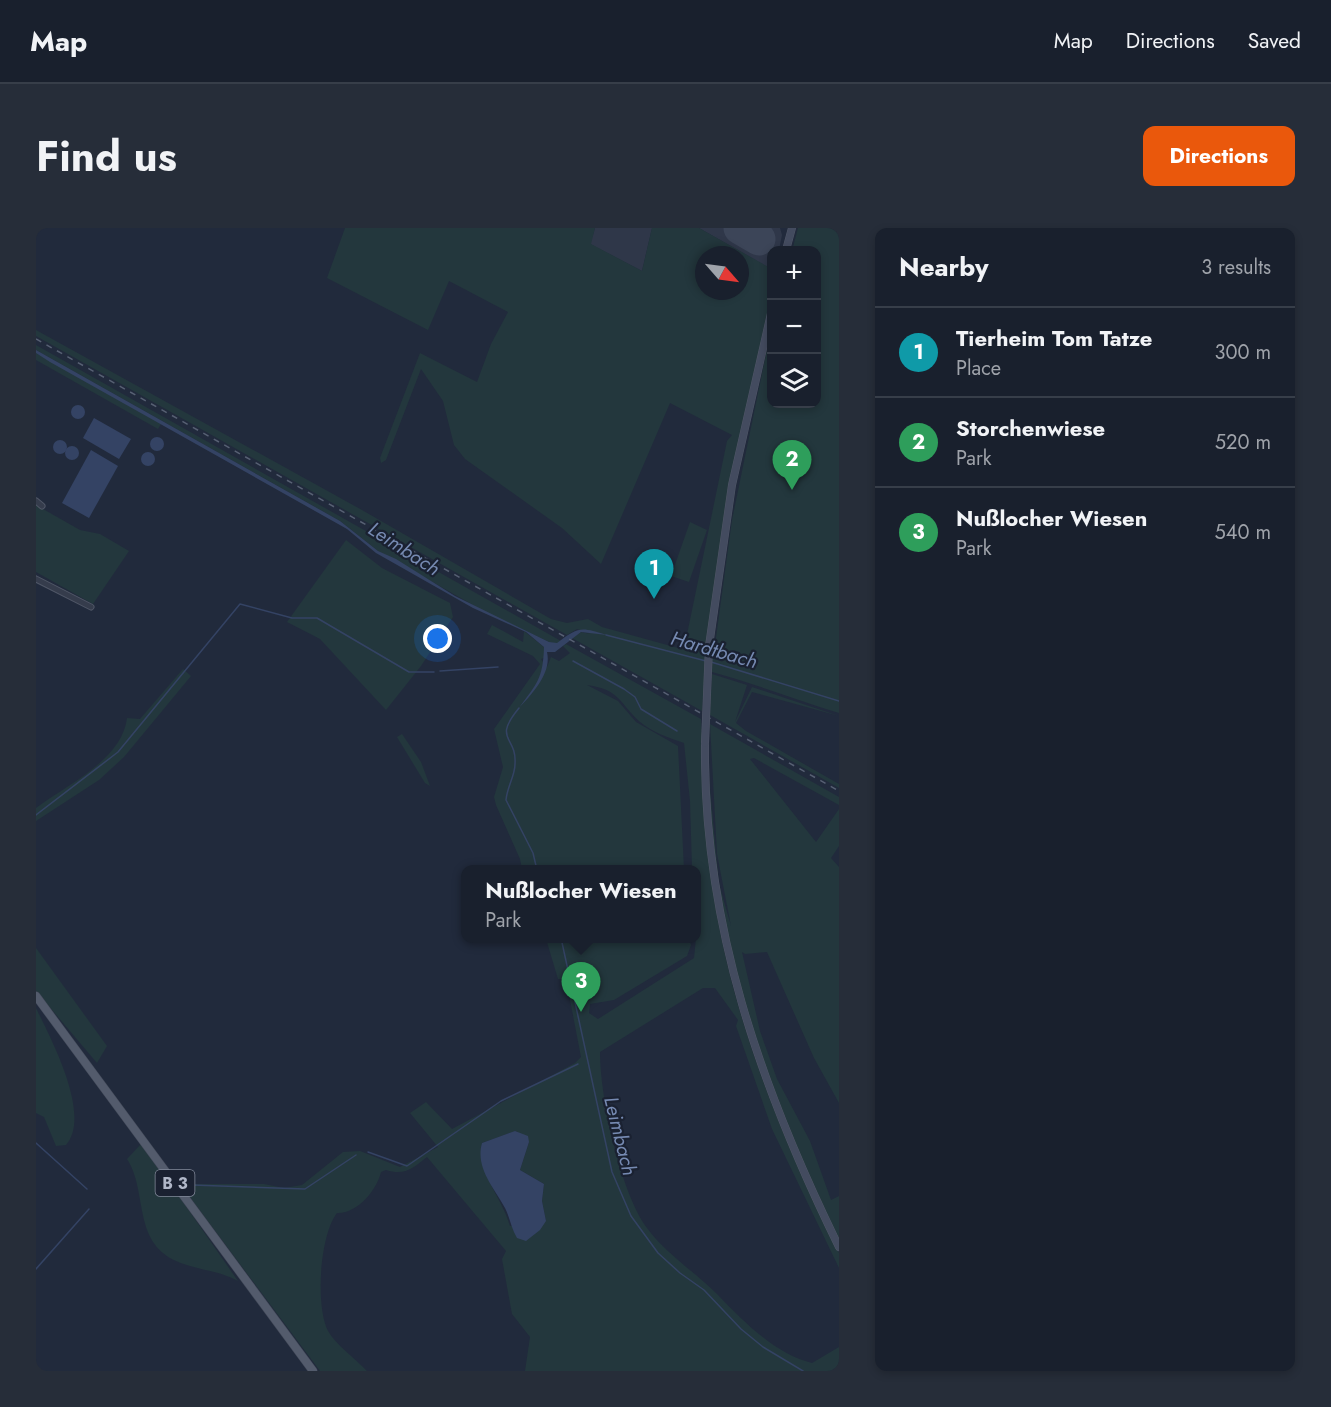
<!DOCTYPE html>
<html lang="en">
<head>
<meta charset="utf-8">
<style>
  body { margin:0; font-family:Jost,sans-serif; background:#262d39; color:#f1f3f6 }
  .controls { position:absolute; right:18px; top:18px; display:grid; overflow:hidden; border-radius:12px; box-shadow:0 3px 9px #0003 }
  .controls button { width:54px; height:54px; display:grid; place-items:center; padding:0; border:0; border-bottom:2px solid #373e49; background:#19202d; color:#f1f3f6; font:30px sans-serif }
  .compass { position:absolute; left:659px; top:18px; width:54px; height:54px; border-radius:50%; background:#19202d; box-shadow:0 3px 9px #0003; rotate:118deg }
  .you { position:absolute; left:402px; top:411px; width:21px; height:21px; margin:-15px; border:4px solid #fff; border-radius:50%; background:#1a73e8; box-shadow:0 0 0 9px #1a73e833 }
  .badge { display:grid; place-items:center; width:39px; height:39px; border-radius:50%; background:#ea580c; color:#fff; font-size:20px; font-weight:700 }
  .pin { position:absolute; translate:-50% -50px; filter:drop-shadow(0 2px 3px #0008) }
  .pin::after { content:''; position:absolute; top:32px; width:21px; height:18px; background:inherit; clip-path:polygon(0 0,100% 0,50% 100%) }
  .popup { position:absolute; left:425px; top:637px; width:240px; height:78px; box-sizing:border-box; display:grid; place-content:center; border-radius:12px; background:#19202d; filter:drop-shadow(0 2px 4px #0005); font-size:20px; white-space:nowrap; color:#9fa3aa }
  .popup b { font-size:22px; color:#f1f3f6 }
  .popup::after { content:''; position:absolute; left:50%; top:100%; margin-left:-12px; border:12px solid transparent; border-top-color:#19202d }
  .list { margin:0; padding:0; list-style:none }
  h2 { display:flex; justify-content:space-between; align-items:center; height:78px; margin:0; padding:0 24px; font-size:26px }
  h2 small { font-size:20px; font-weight:400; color:#9fa3aa }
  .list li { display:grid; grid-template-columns:39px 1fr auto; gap:18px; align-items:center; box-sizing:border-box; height:90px; padding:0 24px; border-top:2px solid #373e49 }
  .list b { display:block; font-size:22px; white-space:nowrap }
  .list p { margin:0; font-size:20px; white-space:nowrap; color:#9fa3aa }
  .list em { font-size:20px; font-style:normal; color:#9fa3aa }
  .icon { flex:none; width:33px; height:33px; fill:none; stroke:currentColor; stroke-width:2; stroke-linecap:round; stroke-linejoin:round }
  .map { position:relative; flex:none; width:803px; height:1143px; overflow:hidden; border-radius:12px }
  header { display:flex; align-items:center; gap:36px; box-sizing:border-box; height:84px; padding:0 30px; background:#19202d; border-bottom:2px solid #373e49 }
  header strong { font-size:28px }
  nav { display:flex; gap:33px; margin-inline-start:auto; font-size:21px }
  .intro { display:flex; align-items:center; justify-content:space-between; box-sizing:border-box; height:144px; padding:0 36px }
  h1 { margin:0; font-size:42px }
  .button { padding:15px 27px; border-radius:12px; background:#ea580c; color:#fff; font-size:21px; font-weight:700 }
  main { display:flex; gap:36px; padding:0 36px }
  aside { flex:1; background:#19202d; border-radius:12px; box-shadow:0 3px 9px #0003 }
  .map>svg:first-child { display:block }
  .airport { fill:#2f3749 }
  .green { fill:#23373d; fill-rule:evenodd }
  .water { fill:#344364 }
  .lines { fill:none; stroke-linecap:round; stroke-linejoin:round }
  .stream { stroke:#344364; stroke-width:1.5 }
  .runway { stroke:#3c4558; stroke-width:33 }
  .street-casing { stroke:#505767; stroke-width:7 }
  .secondary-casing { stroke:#505767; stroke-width:8 }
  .primary-casing { stroke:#3e4555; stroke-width:9 }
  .street { stroke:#353c4c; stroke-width:5 }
  .secondary { stroke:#434b5f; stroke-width:7 }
  .primary { stroke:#535b6c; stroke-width:8 }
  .rail { stroke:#576073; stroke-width:1.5; stroke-dasharray:6 6; stroke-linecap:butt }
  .secondary-bridge-casing { stroke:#505767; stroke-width:8; stroke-linecap:butt }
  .secondary-bridge { stroke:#434b5f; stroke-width:7 }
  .labels { text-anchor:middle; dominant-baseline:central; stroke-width:4.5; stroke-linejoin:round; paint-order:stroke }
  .shield { fill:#1a2131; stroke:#838a9b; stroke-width:1.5 }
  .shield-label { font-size:16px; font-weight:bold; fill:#b0b7c8 }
  .water-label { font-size:20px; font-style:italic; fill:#768ab2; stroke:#1a2131 }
</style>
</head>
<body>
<header>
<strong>Map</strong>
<nav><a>Map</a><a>Directions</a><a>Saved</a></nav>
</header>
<div class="intro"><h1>Find us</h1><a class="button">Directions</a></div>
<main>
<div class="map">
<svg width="803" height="1143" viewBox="0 0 803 1143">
  <rect width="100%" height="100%" fill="#212a3c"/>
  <g class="airport">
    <path d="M559,0H616L606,43L554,16Z"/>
    <path d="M663,0H744L746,7L743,22H736L735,41Z"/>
  </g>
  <g class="green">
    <path d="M309,0H559L555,16L606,43L616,0H663L736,41L735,68L693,257L670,425L678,424L696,292L735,102L736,176H780V22H759L757,19L762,0H803V485C758,471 714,454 669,442L666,483L536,410L545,404L554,406L541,401L531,407L0,108V102L326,282L515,391L531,395L552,391L566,399L653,423L654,419L649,416L691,213L696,207L634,175L565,336L526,300L429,231L418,217L407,173L385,141L350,232L345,235L344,230L384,125L441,154L455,116L472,84L413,53L392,102L291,50ZM668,27H704V63H668Z"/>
    <path d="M0,117L525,413L520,416L513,414L451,385L342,323L304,293L0,122Z"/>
    <path d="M0,125L125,196L122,201L0,132Z"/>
    <path d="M0,277L44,302L64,306L93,323L57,376L0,344Z"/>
    <path d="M654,294L671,302L653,354L635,348Z"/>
    <path d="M310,312L346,340L414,375L417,389L385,438L350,482L284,411L251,394Z"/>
    <path d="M456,397L487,414L488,403L508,419V430L505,431L511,439L515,429L523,433L534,425L527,418L530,416L665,491C669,545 668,600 676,655C694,786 744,907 803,1025V1040L736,901L700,798L702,792L679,760H667L564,824C564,869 584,963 611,1000C630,1026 658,1043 681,1066C707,1093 739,1126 776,1135L803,1119V1143H489L494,1109L476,1086L466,1031L470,1023L391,929C377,940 369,948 350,942L345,944C341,962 321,986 301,985C284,1007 279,1077 292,1103C300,1117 320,1131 331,1143H284L144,956H228L248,960L266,957L307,924L324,923L364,939L402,919L374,885L390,874L416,901L539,835L545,829L530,751H522L510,711H653L655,717L651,728L578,772L554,776L553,785L562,791L658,730L661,700L665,697L661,680L660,642L656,641L654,573L648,515C633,510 616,504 604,494C582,474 585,462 551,457L582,473L600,494L642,518L648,641H486L484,631L460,577L458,569L467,539L458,501L504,436L497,428L451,406ZM480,903L493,914L484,942L508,956L506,973L510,993L474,998C466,969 442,947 446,915Z"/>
    <path d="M147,441L155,448L88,529L63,552L0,593V580C32,556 86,532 91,490L104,491Z"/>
    <path d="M676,446L711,457L699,494L716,459L803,488L716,464L700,495L710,503L803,556V560L674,487Z"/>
    <path d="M674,496L803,569V577L718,530L714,531L780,614L803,581V618L795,630L803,639V875L778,830L731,724L709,726L706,724L724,803L741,851L774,913L795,972L803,968V1011C774,949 742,887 721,821C693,735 675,642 673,551L683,656L695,698L681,626Z"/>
    <path d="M366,506L385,534L394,558L389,555L361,509Z"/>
    <path d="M0,720L71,818L61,835L0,763Z"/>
    <path d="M0,780C15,811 56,887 30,917L20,918L8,889L0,885Z"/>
    <path d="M106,915L202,1053C182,1042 160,1042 140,1033C96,1013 112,963 91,931Z"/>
  </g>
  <g class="water">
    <path d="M0,122L304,293L342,323L360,331L419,368L513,414L521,415C543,398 545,399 571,407L545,404L519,424H511C516,445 496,466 483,480C501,455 507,451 508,419L490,404L437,380L340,325L311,301L14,134L0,125Z"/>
    <circle cx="42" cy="184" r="7"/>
    <path d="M58,190L95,211L83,231L47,210Z"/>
    <circle cx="121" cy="216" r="7"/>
    <circle cx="24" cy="219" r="7"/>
    <circle cx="36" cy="225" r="7"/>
    <path d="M55,222L82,238L53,290L26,275Z"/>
    <circle cx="112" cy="231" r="7"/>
    <path d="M479,903L492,908L493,914L484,942L508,956L506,973L510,993L504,1002L490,1013L481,1010C475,1000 474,990 469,980C458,960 439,940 446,915Z"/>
  </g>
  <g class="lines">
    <g class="stream">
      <path d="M570,407L670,433"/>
      <path d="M537,433L588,461L599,469L605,481L641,503"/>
      <path d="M675,434L803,473"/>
      <path d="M404,443L462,439"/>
      <path d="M483,480C456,513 481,507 479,536C479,548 471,559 470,572L497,625L501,642"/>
      <path d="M0,587L82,524L204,376L256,390H281L373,444H398"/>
      <path d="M525,710L576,944L595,988L622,1025L644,1045L668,1062L705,1101L727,1119L767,1143"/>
      <path d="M0,915L51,961"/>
      <path d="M332,924L371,938L465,873L542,836"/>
      <path d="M156,957L269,961L320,927"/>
      <path d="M0,1041L53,981"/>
    </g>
    <path class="runway" d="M704,0L723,11"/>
    <defs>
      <g id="street">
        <path d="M0,273L6,278"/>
        <path d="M0,351L55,379"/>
      </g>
      <g id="secondary">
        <path d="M750,22L756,0"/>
        <path d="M673,418L696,257L736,81"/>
        <path d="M669,515C667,696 724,858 803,1019"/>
      </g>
      <path id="primary" d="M0,768L277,1143"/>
    </defs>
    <use href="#street" class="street-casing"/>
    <use href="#secondary" class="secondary-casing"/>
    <use href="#primary" class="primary-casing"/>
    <use href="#street" class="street"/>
    <use href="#secondary" class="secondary"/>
    <use href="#primary" class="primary"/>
    <path class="rail" d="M0,111L803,563"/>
    <defs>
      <path id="secondary-bridge" d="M669,515L673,418"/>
    </defs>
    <use href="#secondary-bridge" class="secondary-bridge-casing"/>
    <use href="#secondary-bridge" class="secondary-bridge"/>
  </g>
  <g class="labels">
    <rect class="shield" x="119.5" y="942" width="39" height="26" rx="4.5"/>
    <g class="shield-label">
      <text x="139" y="955">B 3</text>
    </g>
    <g class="water-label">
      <text transform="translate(368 321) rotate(33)">Leimbach</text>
      <text transform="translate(678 422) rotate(16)">Hardtbach</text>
      <text transform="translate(584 908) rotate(76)">Leimbach</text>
    </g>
  </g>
</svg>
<div class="controls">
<button>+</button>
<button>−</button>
<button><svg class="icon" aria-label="layers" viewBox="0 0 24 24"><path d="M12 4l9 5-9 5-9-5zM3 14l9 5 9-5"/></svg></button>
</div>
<svg class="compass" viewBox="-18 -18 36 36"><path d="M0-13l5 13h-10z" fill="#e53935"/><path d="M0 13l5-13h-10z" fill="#9fa3aa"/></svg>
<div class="you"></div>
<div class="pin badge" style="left:618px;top:371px;background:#0f9aa8">1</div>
<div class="pin badge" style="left:756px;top:262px;background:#2e9e5b">2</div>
<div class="pin badge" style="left:545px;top:784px;background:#2e9e5b">3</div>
<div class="popup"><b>Nußlocher Wiesen</b>Park</div>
</div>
<aside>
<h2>Nearby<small>3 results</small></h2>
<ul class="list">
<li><span class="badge" style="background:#0f9aa8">1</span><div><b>Tierheim Tom Tatze</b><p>Place</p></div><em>300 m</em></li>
<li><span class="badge" style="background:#2e9e5b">2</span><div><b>Storchenwiese</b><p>Park</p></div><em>520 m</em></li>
<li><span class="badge" style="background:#2e9e5b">3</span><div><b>Nußlocher Wiesen</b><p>Park</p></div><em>540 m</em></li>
</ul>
</aside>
</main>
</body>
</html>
